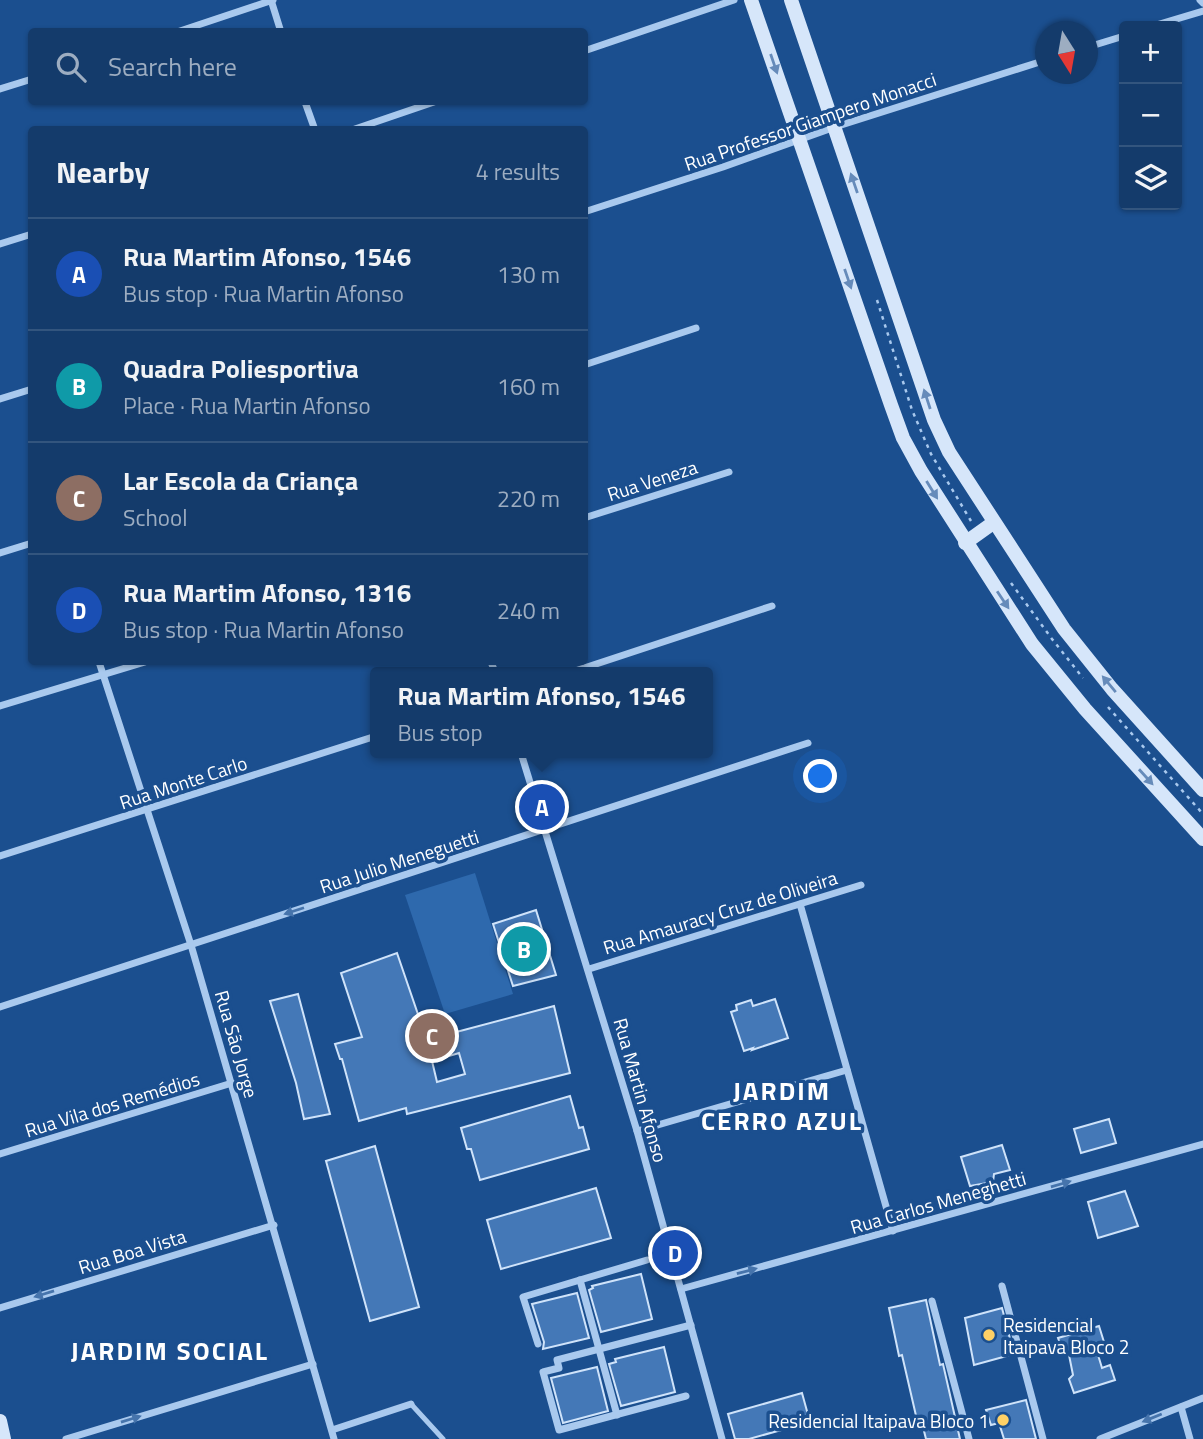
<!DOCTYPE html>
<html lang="en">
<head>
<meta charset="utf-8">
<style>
  body { margin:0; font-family:"Titillium Web",sans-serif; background:#214673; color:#f1f3f6 }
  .controls { position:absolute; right:21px; top:21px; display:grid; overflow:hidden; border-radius:7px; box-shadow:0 2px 5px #0004 }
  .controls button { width:63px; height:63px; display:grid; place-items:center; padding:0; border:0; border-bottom:2px solid #33557e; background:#143b6b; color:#f1f3f6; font:35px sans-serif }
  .compass { position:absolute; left:1035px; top:21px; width:63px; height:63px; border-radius:50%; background:#143b6b; box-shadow:0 2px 5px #0004; rotate:169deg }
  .you { position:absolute; left:821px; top:777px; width:24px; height:24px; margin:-18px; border:5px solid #fff; border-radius:50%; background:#1a73e8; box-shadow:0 0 0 10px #1a73e833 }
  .badge { display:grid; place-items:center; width:46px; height:46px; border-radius:50%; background:#95b2f1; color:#fff; font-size:23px; font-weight:700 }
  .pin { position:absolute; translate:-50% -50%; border:4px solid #fff; box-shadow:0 2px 7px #0006 }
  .popup { position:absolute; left:370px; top:667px; width:343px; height:91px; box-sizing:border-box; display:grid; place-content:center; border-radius:7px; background:#143b6b; filter:drop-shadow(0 2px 5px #0005); font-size:23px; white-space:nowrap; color:#9dadc1 }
  .popup b { font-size:26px; color:#f1f3f6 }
  .popup::after { content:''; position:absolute; left:50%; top:100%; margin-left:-14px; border:14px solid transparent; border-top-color:#143b6b }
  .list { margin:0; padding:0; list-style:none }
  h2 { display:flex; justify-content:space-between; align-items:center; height:91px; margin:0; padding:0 28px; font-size:30px }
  h2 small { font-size:23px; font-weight:400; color:#9dadc1 }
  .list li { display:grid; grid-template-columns:46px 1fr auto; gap:21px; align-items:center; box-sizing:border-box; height:112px; padding:0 28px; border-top:2px solid #33557e }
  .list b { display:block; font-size:26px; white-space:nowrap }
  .list p { margin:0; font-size:23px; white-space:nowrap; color:#9dadc1 }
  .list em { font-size:23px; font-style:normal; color:#9dadc1 }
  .icon { flex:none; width:38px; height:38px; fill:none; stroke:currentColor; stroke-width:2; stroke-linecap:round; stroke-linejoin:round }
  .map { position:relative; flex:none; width:1203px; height:1439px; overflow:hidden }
  .search { position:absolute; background:#143b6b; box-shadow:0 2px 5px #0004; left:28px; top:28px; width:560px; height:77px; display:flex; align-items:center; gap:18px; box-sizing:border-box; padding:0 24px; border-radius:7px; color:#9dadc1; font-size:26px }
  .panel { position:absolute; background:#143b6b; box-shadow:0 2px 5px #0004; left:28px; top:126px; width:560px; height:539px; border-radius:7px }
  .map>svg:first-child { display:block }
  .green { fill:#2e69ad }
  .building { fill:#4478b7; stroke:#cfe3fa; stroke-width:2; fill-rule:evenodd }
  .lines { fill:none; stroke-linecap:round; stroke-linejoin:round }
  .path { stroke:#a9c9ee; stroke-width:2.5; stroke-dasharray:3.5 5; stroke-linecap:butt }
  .lane { stroke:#a9c9ee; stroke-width:5 }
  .street { stroke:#a9c9ee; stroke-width:7 }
  .secondary { stroke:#d6e6fa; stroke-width:14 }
  .oneway { fill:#668bba }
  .oneway2 { fill:#4674ac }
  .poi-dot { fill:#ffd166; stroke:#1b4f8f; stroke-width:2.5 }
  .labels { text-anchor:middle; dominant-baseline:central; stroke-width:7; stroke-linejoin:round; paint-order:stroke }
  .street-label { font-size:19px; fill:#fff; stroke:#1b4f8f }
  .poi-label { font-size:19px; fill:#fff; stroke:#1b4f8f; text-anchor:start }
  .district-label { font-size:26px; font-weight:bold; letter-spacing:2px; fill:#fff; stroke:#1b4f8f }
</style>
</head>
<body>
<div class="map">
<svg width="1203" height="1439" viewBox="0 0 1203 1439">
  <rect width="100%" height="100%" fill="#1b4f8f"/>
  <path class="green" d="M475,873L513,994L445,1014L405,895Z"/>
  <g class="building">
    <path d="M536,910L556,975L513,986L493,924Z"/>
    <path d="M397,953L422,1026L441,1020L445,1035L554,1006L570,1073L407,1114L406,1108L359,1121L342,1059H340L335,1044L362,1037L341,973ZM459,1053L465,1074L437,1082L432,1061Z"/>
    <path d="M298,994L330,1114L304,1119L296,1083L270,1001Z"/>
    <path d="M775,999L788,1038L752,1050L753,1048L744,1051L731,1012L737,1010L736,1005L751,1000L753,1006Z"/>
    <path d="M570,1096L579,1128L583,1127L589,1149L480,1180L471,1149H467L461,1128Z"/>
    <path d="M1109,1119L1116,1143L1081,1153L1074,1129Z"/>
    <path d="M1002,1145L1010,1170L994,1174L993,1182L970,1186L961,1157Z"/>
    <path d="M375,1146L419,1307L370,1321L326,1161Z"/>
    <path d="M596,1188L611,1238L501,1269L487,1220Z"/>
    <path d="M1125,1191L1138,1226L1098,1238L1088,1202Z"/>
    <path d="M641,1274L652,1319L601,1332L589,1290L593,1288L592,1286Z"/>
    <path d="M577,1293L589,1338L543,1349L544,1342L532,1304Z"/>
    <path d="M926,1300L940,1365L943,1364L960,1439H926L921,1419L917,1420L902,1355L899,1356L889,1308Z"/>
    <path d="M1002,1308L1014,1354L974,1365L965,1318Z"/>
    <path d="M1099,1326L1104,1342L1095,1345L1102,1368L1110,1365L1115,1380L1074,1393L1069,1379L1073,1375L1069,1355H1064L1058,1338Z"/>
    <path d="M664,1347L675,1392L621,1406L609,1364L616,1362L615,1359Z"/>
    <path d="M597,1367L608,1411L563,1423L551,1378Z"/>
    <path d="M802,1393L810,1422L749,1439H735L728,1414Z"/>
    <path d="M1026,1400L1036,1439H1004L999,1423L991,1425L986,1410Z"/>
  </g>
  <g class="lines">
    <g class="path">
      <path d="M877,300L912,410L931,454L971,521"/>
      <path d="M1011,583L1052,639L1083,678"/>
      <path d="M1108,707L1203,814"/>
    </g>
    <path class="lane" d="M411,1404L443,1439"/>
    <g class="street">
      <path d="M271,0L281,32"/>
      <path d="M1200,0L1203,3"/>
      <path d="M1153,26L1203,11"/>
      <path d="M177,32L273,0"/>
      <path d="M1088,47L1124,36"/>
      <path d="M584,51L734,0"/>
      <path d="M0,89L32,79"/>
      <path d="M305,102L315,130"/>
      <path d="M352,130L434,102"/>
      <path d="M584,212L723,167L835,127L1046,60"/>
      <path d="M0,244L32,234"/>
      <path d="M584,365L696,328"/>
      <path d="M0,399L32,389"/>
      <path d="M584,518L729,472"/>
      <path d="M0,553L32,543"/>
      <path d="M99,662L191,945L334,1439"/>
      <path d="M491,662L495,672"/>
      <path d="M572,672L772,606"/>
      <path d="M0,706L145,662"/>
      <path d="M521,753L637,1131L722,1439"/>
      <path d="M0,856L376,736"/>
      <path d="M800,904L893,1231"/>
      <path d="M589,969L861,885"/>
      <path d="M0,1007L808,743"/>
      <path d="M637,1131L847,1070"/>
      <path d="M0,1154L232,1083"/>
      <path d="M580,1280L617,1415"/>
      <path d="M1002,1286L1043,1439"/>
      <path d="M681,1289L1203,1144"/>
      <path d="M932,1301L969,1439"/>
      <path d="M0,1308L274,1225"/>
      <path d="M538,1344L523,1297L647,1260"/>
      <path d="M686,1396L559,1430L543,1372L559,1368L557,1360L691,1325"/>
      <path d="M1181,1407L1190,1439"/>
      <path d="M332,1430L411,1404"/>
      <path d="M66,1439L313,1364"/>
      <path d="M1100,1439L1203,1398"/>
    </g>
    <g class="secondary">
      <path d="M751,0L891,405L903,438L921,471L1032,644L1085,709L1203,839"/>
      <path d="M791,0L934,420L949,452L1064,629L1112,689L1203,790"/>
      <path d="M965,543L993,523"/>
      <path d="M0,1421L4,1439"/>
    </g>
  </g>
  <defs><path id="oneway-solid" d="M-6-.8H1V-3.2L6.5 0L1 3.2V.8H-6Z" transform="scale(1.75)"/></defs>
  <g class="oneway">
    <use href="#oneway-solid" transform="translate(774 64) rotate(71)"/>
    <use href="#oneway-solid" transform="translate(854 183) rotate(-109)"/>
    <use href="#oneway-solid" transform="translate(848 279) rotate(71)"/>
    <use href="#oneway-solid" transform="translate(927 399) rotate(-108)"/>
    <use href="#oneway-solid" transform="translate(932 490) rotate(58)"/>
    <use href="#oneway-solid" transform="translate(1003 600) rotate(56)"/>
    <use href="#oneway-solid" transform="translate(1109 684) rotate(-130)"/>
    <use href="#oneway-solid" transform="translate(1146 777) rotate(48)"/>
  </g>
  <g class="oneway2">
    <use href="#oneway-solid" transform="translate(294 911) rotate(162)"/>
    <use href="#oneway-solid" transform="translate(1061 1184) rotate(-16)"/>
    <use href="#oneway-solid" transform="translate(747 1271) rotate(-15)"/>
    <use href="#oneway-solid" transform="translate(44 1294) rotate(163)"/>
    <use href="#oneway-solid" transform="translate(1152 1418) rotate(158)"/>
    <use href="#oneway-solid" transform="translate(131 1419) rotate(-17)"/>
  </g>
  <g class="poi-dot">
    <circle cx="989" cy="1335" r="7"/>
    <circle cx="1003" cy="1420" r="7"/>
  </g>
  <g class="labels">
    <g class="street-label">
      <text transform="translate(810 121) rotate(-19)">Rua Professor Giampero Monacci</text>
      <text transform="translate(652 480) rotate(-18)">Rua Veneza</text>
      <text transform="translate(183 782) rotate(-18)">Rua Monte Carlo</text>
      <text transform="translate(399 861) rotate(-18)">Rua Julio Meneguetti</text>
      <text transform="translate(720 912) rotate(-17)">Rua Amauracy Cruz de Oliveira</text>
      <text transform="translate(237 1044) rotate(74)">Rua São Jorge</text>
      <text transform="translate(641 1090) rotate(74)">Rua Martin Afonso</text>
      <text transform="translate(112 1104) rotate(-17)">Rua Vila dos Remédios</text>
      <text transform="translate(938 1202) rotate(-16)">Rua Carlos Meneghetti</text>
      <text transform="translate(132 1251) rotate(-17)">Rua Boa Vista</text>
    </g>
    <g class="poi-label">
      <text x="1003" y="1324">Residencial<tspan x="1003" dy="22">Itaipava Bloco 2</tspan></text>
      <text x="989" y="1420" text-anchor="end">Residencial Itaipava Bloco 1</text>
    </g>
    <g class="district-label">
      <text x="782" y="1090">JARDIM<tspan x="782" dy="30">CERRO AZUL</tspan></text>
      <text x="170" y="1350">JARDIM SOCIAL</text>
    </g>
  </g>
</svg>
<div class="controls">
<button>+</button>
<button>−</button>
<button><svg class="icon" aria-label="layers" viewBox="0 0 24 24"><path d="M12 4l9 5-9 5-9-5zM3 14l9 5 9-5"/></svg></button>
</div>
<svg class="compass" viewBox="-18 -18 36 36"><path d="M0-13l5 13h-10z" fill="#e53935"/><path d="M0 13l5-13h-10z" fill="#9dadc1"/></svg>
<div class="you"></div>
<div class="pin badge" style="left:542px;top:807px;background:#1a4fb4">A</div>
<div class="popup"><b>Rua Martim Afonso, 1546</b>Bus stop</div>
<div class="pin badge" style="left:524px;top:949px;background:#0f9aa8">B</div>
<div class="pin badge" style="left:432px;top:1036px;background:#8d6e63">C</div>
<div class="pin badge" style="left:675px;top:1253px;background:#1a4fb4">D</div>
<div class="search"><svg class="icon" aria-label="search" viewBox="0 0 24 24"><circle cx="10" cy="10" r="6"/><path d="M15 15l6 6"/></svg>Search here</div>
<section class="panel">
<h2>Nearby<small>4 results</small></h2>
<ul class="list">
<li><span class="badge" style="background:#1a4fb4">A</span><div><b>Rua Martim Afonso, 1546</b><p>Bus stop · Rua Martin Afonso</p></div><em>130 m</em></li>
<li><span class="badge" style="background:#0f9aa8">B</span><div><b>Quadra Poliesportiva</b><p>Place · Rua Martin Afonso</p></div><em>160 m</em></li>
<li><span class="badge" style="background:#8d6e63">C</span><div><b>Lar Escola da Criança</b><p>School</p></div><em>220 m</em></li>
<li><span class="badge" style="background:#1a4fb4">D</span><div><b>Rua Martim Afonso, 1316</b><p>Bus stop · Rua Martin Afonso</p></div><em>240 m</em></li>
</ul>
</section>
</div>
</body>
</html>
